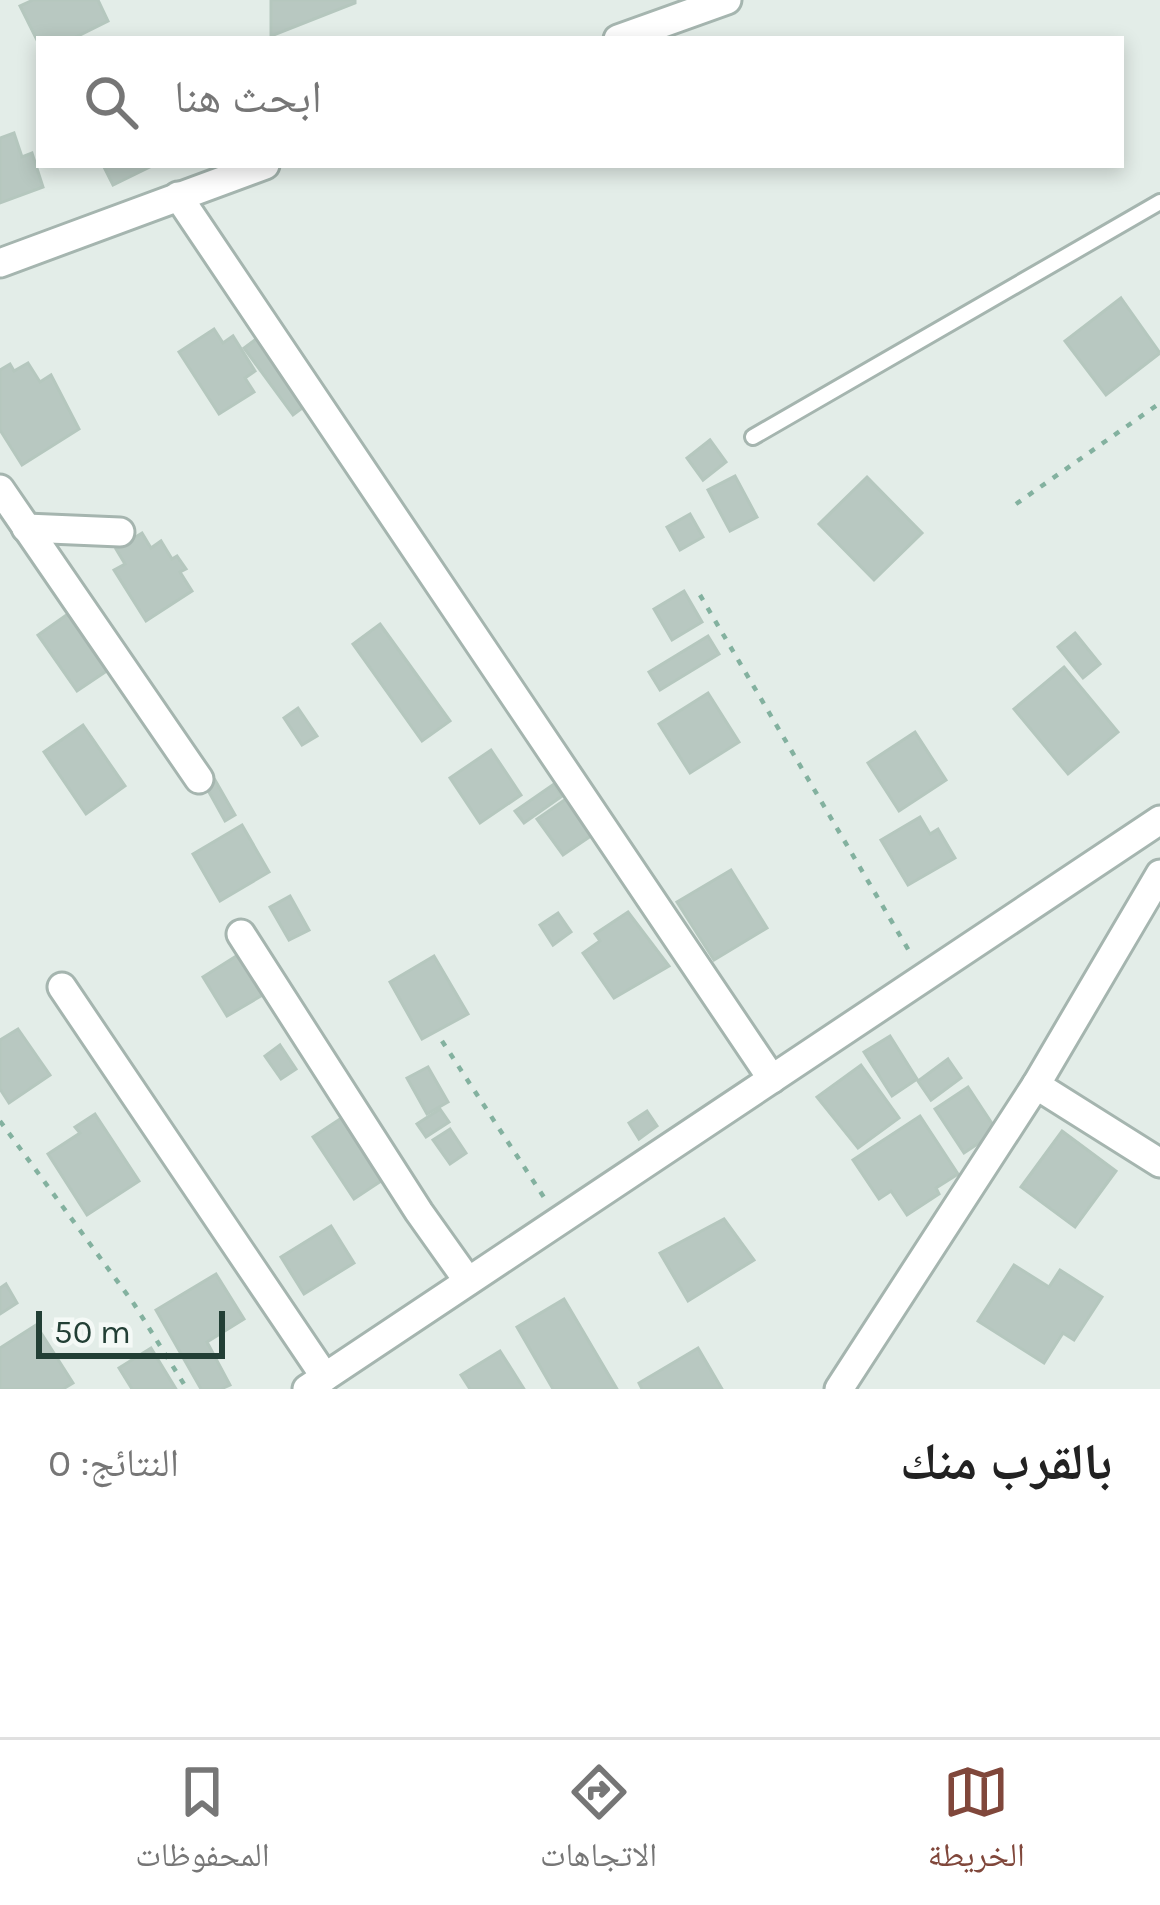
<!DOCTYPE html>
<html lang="ar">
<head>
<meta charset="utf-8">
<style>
  body { margin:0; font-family:Karla,"Noto Naskh Arabic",sans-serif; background:#f6f6f6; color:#222; direction:rtl }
  .scale { position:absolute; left:36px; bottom:30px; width:189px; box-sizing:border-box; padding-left:12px; border:6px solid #223f35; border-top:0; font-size:33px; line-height:42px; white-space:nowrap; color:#223f35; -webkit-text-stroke:9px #f4f9f6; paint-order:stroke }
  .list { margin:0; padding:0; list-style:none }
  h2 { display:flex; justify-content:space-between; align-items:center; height:156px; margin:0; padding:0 48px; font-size:51px }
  h2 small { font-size:39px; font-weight:400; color:#767676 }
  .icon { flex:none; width:66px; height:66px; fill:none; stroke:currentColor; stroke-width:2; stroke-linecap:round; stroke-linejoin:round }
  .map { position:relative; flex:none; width:1160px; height:1389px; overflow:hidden; direction:ltr }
  .search { position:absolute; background:#fff; box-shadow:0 6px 18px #0003; left:36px; right:36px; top:36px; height:132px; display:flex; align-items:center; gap:30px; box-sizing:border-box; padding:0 42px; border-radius:0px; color:#767676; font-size:45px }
  .sheet { height:348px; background:#fff }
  nav { display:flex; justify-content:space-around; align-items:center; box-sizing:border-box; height:168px; border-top:3px solid #e0e0e0; background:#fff; font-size:33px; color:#767676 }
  nav a { display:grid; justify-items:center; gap:6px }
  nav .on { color:#80473b }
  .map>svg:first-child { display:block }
  .building { fill:#b8c8c1; stroke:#b5c7be; stroke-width:3 }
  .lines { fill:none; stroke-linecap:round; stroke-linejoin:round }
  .service-casing { stroke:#a5b5af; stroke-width:20 }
  .minor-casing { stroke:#a5b5af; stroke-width:33 }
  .path { stroke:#83b19f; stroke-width:4.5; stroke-dasharray:6 9; stroke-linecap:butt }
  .service { stroke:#fff; stroke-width:14 }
  .minor { stroke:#fff; stroke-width:27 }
</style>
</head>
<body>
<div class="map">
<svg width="1160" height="1389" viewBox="0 0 1160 1389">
  <rect width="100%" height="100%" fill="#e3ede8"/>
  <g class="building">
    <path d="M33,0H98L108,21L72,39H39V44L20,6Z"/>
    <path d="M271,0H355V3L271,36Z"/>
    <path d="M14,133L22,157L32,153L43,187L0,203V138Z"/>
    <path d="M103,165H154L113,185Z"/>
    <path d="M1121,298L1160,353L1106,395L1065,341Z"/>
    <path d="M214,329L223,343L233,336L255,371L245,378L254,392L219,414L179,352Z"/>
    <path d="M264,333L313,400L293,415L244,348Z"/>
    <path d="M28,363L40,382L51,375L79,429L22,465L0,430V370L10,364L14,371Z"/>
    <path d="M710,440L726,462L703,480L687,458Z"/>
    <path d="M735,476L757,517L730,531L708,490Z"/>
    <path d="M867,477L922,533L874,580L819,524Z"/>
    <path d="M690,514L703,537L680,550L667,527Z"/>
    <path d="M142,533L151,548L161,541L172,559L177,556L186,569L180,572L192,591L146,621L114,570L125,564L116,549Z"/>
    <path d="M684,591L702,622L672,640L654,609Z"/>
    <path d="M72,611L111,668L77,691L38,635Z"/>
    <path d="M380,624L450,721L422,741L353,644Z"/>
    <path d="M1075,633L1100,664L1083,678L1058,647Z"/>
    <path d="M708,636L719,654L660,690L649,672Z"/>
    <path d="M1064,667L1118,732L1068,774L1014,709Z"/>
    <path d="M708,693L739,742L690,773L659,724Z"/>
    <path d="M298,708L317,736L302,745L284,718Z"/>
    <path d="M83,725L125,786L86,814L44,752Z"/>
    <path d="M915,732L946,780L899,811L868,763Z"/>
    <path d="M491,750L521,795L480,823L450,778Z"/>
    <path d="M215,780L235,815L225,821L205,785Z"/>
    <path d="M554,784L562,796L524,823L515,811Z"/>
    <path d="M573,794L598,831L563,855L537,819Z"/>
    <path d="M920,817L930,834L938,829L955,858L908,885L881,840Z"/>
    <path d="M242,825L269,872L220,901L193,854Z"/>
    <path d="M731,870L767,928L714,960L677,902Z"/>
    <path d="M290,896L309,930L289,940L270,907Z"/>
    <path d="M628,912L669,966L614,998L583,953L600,941L595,934Z"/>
    <path d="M558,913L571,932L553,945L540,925Z"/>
    <path d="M241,953L266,993L227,1016L203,977Z"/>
    <path d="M434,956L468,1014L422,1039L390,982Z"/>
    <path d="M18,1029L50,1075L9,1103L0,1089V1040Z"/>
    <path d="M890,1036L917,1079L892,1096L864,1052Z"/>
    <path d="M280,1045L296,1069L281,1079L265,1056Z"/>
    <path d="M948,1059L961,1078L931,1100L918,1081Z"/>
    <path d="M861,1065L899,1118L858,1148L817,1097Z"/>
    <path d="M428,1067L448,1102L427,1114L407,1078Z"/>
    <path d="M968,1087L997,1131L964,1153L935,1109Z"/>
    <path d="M440,1109L449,1122L426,1137L417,1124Z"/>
    <path d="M647,1111L657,1126L639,1139L629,1123Z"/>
    <path d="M95,1114L139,1181L87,1215L48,1154L80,1133L75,1127Z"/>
    <path d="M346,1115L387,1177L354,1199L313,1137Z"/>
    <path d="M920,1116L958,1174L936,1188L939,1194L907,1215L891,1191L879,1199L853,1160Z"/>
    <path d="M450,1129L466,1153L450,1164L433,1140Z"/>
    <path d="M1062,1131L1116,1171L1075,1227L1021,1187Z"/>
    <path d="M724,1219L754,1260L688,1301L660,1253Z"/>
    <path d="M331,1226L354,1263L304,1294L281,1257Z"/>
    <path d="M1014,1265L1049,1287L1060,1270L1102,1297L1074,1340L1063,1333L1044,1363L978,1321Z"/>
    <path d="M216,1274L244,1319L207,1342L230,1385L221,1389H201L156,1310Z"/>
    <path d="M6,1284L17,1303L0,1314V1288Z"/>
    <path d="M564,1299L617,1389H553L517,1327Z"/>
    <path d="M36,1325L73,1383L63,1389H0V1348Z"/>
    <path d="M151,1348L176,1389H132L119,1368Z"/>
    <path d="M698,1348L722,1389H642L639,1383Z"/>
    <path d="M500,1351L524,1389H470L461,1375Z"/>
  </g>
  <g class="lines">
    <defs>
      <path id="service" d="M753,437L1160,202"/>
      <g id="minor">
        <path d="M618,39L727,0"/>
        <path d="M178,196L772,1079"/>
        <path d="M0,263L265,165"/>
        <path d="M0,489L199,779"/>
        <path d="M26,528L120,532"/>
        <path d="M241,934L419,1212L468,1281"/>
        <path d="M62,987L325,1377"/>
        <path d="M1036,1085L1160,1163"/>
        <path d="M307,1389L1160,820"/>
        <path d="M839,1389L1036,1085L1160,874"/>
      </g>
    </defs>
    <use href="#service" class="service-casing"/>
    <use href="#minor" class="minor-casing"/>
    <g class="path">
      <path d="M1016,504L1160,403"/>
      <path d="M700,595L912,956"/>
      <path d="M442,1041L547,1202"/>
      <path d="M0,1121L134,1304L187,1389"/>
    </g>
    <use href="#service" class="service"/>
    <use href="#minor" class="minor"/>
  </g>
</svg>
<div class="scale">50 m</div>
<div class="search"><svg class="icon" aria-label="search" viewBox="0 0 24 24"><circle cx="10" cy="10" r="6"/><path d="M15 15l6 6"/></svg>ابحث هنا</div>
</div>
<section class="sheet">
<h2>بالقرب منك<small>النتائج: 0</small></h2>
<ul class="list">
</ul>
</section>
<nav>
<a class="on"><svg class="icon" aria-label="map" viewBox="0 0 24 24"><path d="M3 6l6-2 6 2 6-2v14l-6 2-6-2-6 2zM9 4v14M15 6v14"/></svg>الخريطة</a>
<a><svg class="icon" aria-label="directions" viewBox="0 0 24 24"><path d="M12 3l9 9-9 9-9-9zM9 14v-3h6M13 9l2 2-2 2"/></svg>الاتجاهات</a>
<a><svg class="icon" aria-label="saved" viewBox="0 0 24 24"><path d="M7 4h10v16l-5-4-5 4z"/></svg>المحفوظات</a>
</nav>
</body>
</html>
